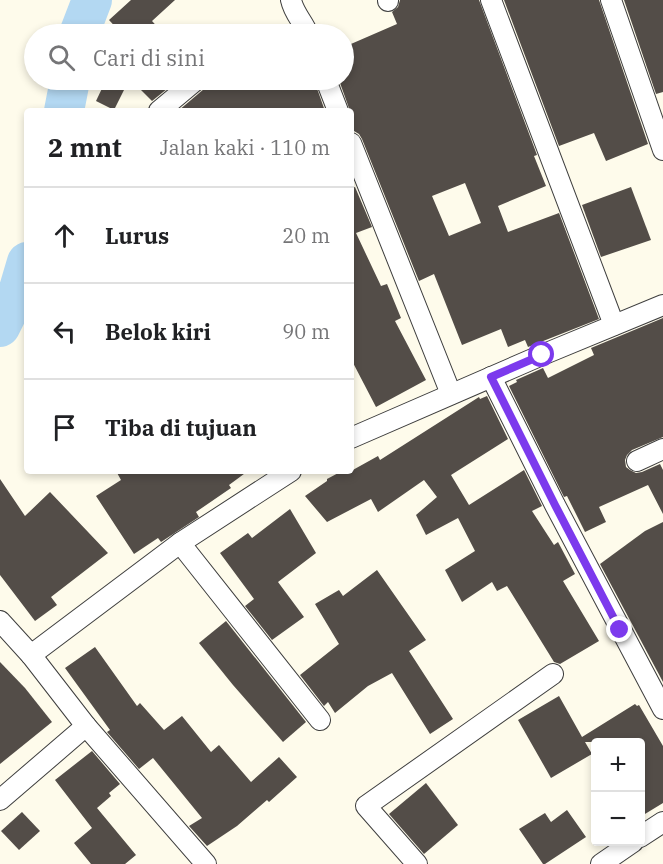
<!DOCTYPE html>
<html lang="id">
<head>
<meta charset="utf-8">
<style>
  body { margin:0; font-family:"IBM Plex Serif",serif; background:#f2f2f2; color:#202124 }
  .controls { position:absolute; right:18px; bottom:18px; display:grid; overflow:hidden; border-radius:6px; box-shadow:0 3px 9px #0003 }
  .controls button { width:54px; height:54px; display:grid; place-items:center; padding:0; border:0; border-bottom:2px solid #e0e0e0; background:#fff; color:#202124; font:30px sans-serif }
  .stop { position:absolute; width:18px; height:18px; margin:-14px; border:4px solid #7c3aed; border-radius:50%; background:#fff }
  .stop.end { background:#7c3aed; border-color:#fff; box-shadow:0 2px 6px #0008 }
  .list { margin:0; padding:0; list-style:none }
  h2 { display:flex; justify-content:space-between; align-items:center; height:78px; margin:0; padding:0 24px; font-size:26px }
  h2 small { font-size:20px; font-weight:400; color:#757577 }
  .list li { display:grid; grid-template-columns:39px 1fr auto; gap:18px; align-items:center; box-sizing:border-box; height:96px; padding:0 24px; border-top:2px solid #e0e0e0 }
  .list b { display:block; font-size:22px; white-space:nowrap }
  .list em { font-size:20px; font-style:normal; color:#757577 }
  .icon { flex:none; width:33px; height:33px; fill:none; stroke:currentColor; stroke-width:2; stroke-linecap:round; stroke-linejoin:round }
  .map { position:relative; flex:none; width:663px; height:864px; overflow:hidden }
  .search { position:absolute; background:#fff; box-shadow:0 3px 9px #0003; left:24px; top:24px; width:330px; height:66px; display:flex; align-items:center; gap:15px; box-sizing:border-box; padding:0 21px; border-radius:33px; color:#757577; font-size:22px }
  .panel { position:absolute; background:#fff; box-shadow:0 3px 9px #0003; left:24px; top:108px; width:330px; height:366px; border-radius:6px }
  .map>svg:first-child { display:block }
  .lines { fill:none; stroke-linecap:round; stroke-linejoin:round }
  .river { stroke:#b3d8f2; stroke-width:40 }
  .building { fill:#534d48; fill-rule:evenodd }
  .street-casing { stroke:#3e3e3e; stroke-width:22 }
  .street { stroke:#fff; stroke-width:20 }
  .route { stroke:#7c3aed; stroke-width:8 }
</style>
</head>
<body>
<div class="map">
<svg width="663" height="864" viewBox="0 0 663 864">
  <rect width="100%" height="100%" fill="#fefbeb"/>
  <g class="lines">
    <g class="river">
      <path d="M79,34L92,0"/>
      <path d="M64,111L70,80"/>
      <path d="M0,327L19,289L27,262"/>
    </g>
  </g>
  <g class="building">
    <path d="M131,0H175L152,21L164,34H122L109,20Z"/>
    <path d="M400,0H479L537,155L534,156L546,186L498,206L508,232L559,213L599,319L528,347L525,340L508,347L501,329L462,345L434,274L419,281L362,139L359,134L354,131L351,125V111H350L339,80H344V47L397,24L392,12L398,7ZM465,183L481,223L449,236L432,196Z"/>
    <path d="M504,0H599L648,144L606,161L594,133L559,146Z"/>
    <path d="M624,0H663V92L656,94Z"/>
    <path d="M106,80H129L114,110L96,101Z"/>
    <path d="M131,80H178L152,101Z"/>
    <path d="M208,80H262L263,82L268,80H314L325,111H178L204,89L207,85Z"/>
    <path d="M355,187L372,227L356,233L381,286L387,284L401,318L395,321L426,380L376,407L351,359V188Z"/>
    <path d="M631,187L651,240L601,257L582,205Z"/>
    <path d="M663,318V437L632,450L627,455L625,460L626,467L630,470L636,473L642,472L660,464L663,470V514L648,485L599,507L606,522L585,532L567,496L564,497L509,386L517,382L516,380L543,368L548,378L594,355L591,348Z"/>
    <path d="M487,396L508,439L451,475L469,505L524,470L542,506L532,511L554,545L558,542L575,574L563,581L599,641L560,664L554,662L507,586L497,591L492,582L462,602L445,570L475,551L458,518L426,535L416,515L437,497L424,480L378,512L371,499L327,522L305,496L327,481V479L342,471H351L378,456L380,460L479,397L480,399Z"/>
    <path d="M116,471H248L229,485L231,488L196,512L199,517L161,542L158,538L134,554L96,496L121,480Z"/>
    <path d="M0,479L25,516L50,492L108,553L51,597L57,605L35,621L0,575Z"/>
    <path d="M290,509L316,553L278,582L304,617L272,640L245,606L254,599L220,553L248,533L252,538Z"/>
    <path d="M663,522V682L600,564L645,531Z"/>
    <path d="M377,570L426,640L409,651L453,719L430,734L392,673L368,686L335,713L328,702L324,706L300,675L339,644L315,604L339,590L343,596Z"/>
    <path d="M226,621L306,722L283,742L233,685L199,643Z"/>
    <path d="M95,647L137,706L140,703L164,730L182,716L211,752L219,745L251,782L279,757L297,777L269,802L267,800L237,826L207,846L189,826L202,818L153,758L139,769L107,732L110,730L65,668Z"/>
    <path d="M0,662L25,688L52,722L0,764Z"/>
    <path d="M559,696L582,737L635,704L637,706L639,705L663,746V803L640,817V742H585L592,754L551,778L518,720Z"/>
    <path d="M92,751L120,784L109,793L111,796L97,808L136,855L125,864H91L74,843L92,828L55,780Z"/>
    <path d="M426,783L458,825L424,854L389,814Z"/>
    <path d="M567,810L586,837L545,864H543L519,829L545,813L551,822Z"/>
    <path d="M22,812L40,831L19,850L1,831Z"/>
  </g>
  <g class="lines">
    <defs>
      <g id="street">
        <path d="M291,0C294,14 303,21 308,34"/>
        <path d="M388,0V1"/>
        <path d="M491,0L614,325"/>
        <path d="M611,0L663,150"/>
        <path d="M326,80L338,111"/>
        <path d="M159,111L196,80"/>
        <path d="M351,143L451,394"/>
        <path d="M491,377L555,505L663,709"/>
        <path d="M351,438L542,355L663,305"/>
        <path d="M637,461L663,449"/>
        <path d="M180,543L320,720"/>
        <path d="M0,621L31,655L180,543L291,471"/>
        <path d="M31,655L86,726L206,864"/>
        <path d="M0,800L86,726"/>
        <path d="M640,837L663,822"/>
        <path d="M417,864L366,806L553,674"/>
        <path d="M601,864L633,842"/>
      </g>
    </defs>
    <use href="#street" class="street-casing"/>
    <use href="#street" class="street"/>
  </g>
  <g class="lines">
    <path class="route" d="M542,355L491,377L555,505L620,630"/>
  </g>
</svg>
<div class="controls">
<button>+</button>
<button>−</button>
</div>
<div class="stop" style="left:542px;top:355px"></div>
<div class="stop end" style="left:620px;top:630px"></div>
<div class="search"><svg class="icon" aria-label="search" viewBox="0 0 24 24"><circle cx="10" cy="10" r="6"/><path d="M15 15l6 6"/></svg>Cari di sini</div>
<section class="panel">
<h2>2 mnt<small>Jalan kaki · 110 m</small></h2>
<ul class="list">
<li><svg class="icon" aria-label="ahead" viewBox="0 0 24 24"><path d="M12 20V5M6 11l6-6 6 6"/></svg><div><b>Lurus</b></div><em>20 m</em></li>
<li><svg class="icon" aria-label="left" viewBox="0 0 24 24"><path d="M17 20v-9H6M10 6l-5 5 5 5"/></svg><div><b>Belok kiri</b></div><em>90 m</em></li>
<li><svg class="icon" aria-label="arrive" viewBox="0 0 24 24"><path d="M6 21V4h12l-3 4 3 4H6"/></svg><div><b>Tiba di tujuan</b></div></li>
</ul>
</section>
</div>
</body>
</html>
